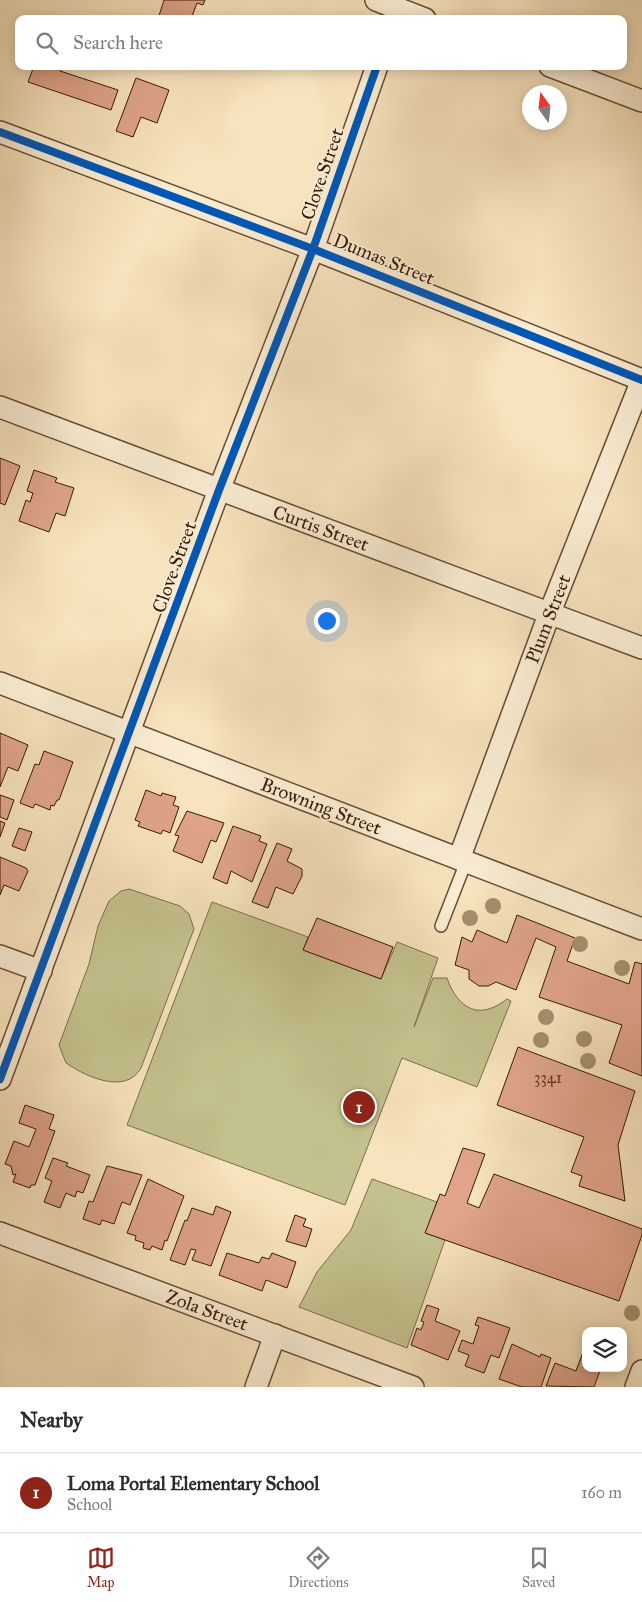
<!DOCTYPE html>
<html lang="en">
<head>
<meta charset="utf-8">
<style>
  body { margin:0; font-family:"IM FELL Great Primer",serif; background:#f7f7f7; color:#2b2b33 }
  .controls { position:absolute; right:15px; bottom:15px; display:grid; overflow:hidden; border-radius:10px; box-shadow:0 2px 12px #0003 }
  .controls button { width:45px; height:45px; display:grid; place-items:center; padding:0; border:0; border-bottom:1px solid #e1e1e2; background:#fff; color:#2b2b33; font:25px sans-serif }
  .compass { position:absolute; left:522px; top:85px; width:45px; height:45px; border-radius:50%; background:#fff; box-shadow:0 2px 12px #0003; rotate:345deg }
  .you { position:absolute; left:326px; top:620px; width:18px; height:18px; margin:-12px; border:4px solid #fff; border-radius:50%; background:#1a73e8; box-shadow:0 0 0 8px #1a73e833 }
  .badge { display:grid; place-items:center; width:32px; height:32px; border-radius:50%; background:#8f2418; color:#fff; font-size:16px; font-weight:700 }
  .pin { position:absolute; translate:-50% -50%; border:2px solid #fff; box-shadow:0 1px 5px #0006 }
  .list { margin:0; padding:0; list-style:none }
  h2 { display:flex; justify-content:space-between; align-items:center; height:65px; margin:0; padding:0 20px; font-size:21px }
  h2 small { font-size:16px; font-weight:400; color:#7c7c81 }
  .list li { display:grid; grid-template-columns:32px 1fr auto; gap:15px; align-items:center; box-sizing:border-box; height:80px; padding:0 20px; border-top:1px solid #e1e1e2 }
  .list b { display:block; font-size:19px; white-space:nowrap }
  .list p { margin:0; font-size:16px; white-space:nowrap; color:#7c7c81 }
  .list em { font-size:16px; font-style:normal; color:#7c7c81 }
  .icon { flex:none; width:28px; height:28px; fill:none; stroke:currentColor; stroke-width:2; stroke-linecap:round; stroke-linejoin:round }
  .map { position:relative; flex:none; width:642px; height:1387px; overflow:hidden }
  .search { position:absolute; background:#fff; box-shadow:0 2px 12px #0003; left:15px; right:15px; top:15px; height:55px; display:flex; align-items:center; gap:12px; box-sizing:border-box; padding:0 18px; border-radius:10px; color:#7c7c81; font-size:19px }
  .sheet { height:145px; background:#fff }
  nav { display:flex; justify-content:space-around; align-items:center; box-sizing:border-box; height:70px; border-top:1px solid #e1e1e2; background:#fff; font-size:14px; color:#7c7c81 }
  nav a { display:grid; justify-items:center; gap:2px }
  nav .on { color:#8f2418 }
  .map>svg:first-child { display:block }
  .green { fill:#c3c18d; stroke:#7e6d49 }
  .building { fill:#dfa489; stroke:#381905 }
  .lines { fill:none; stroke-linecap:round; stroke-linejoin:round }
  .lane-casing { stroke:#684c33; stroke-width:14 }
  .street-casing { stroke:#684c33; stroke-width:24 }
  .lane { stroke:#faedd4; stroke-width:11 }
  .street { stroke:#faedd4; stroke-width:21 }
  .cycleway-casing { stroke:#faedd4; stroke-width:11 }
  .cycleway { stroke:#0057b8; stroke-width:8 }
  .tree { fill:#a58f6e }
  .labels { text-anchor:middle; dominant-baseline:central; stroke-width:4; stroke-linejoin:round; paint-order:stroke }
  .number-label { font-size:16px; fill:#623c26 }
  .street-label { font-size:19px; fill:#381905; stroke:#faedd4 }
</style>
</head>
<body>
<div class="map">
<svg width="642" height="1387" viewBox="0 0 642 1387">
  <rect width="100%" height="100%" fill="#f7e3bd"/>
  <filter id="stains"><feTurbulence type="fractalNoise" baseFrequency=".004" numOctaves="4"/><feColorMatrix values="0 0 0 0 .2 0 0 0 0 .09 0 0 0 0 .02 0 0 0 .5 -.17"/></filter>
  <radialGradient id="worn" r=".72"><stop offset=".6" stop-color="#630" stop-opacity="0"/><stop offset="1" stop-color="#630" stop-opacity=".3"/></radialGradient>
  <g class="green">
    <path d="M129,889L180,906L189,914L194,929L141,1068C126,1095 86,1077 66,1063L59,1045L89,964L98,926L109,901L121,891Z"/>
    <path d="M212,902L308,937L303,950L381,979L397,942L438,958L414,1027L433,978H447C458,1009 479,1021 507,999L511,1001L477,1087L402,1058L345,1205L127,1125Z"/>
    <path d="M372,1179L437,1202L426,1233L445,1240L407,1348L299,1307L317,1272L351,1230Z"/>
  </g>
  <g class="building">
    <path d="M164,0H205L203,5L197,3L191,19H158Z"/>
    <path d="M34,66H61L60,71L118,90L111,110L28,82Z"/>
    <path d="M136,78L169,90L157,123L141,117L133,137L116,131Z"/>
    <path d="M0,458L20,466L5,505L0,503Z"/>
    <path d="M34,470L57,478L55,482L74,488L65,516L56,513L49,532L19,521L26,500L30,502L33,493L27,491Z"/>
    <path d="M0,733L28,745L18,771L8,767L0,787Z"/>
    <path d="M44,751L73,762L59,800H57L54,806L51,805L50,810L35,804L33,808L20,803L35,764L39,765Z"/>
    <path d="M146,790L161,796L162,793L176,797L173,805L179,807L170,833L163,830L161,834L138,826L140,822L135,820Z"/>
    <path d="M0,795L14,800L7,820L0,817Z"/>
    <path d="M187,811L224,823L216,842L211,840L202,863L173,851L179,836L175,835Z"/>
    <path d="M0,821L5,823L0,837Z"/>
    <path d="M233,826L261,836L259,841L267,844L252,882L231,871L227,884L213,878Z"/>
    <path d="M19,828L32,832L25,851L12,846Z"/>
    <path d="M277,843L292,849L287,861L302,869V876L293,894L276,887L268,908L252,902Z"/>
    <path d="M0,857L26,868L28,871L19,891L4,885L0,895Z"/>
    <path d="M517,915L575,938L567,961L629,984L635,962L642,964V1076L609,1063L622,1025L539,997L556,947L536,938L516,990L496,982L488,986H479L469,979V970L455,965L462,937L472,942L477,930L507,943Z"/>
    <path d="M317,918L393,947L381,979L303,950Z"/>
    <path d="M518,1047L635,1091L618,1145L625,1201L579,1186L582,1176L571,1172L584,1137L497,1105Z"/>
    <path d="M25,1105L54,1115L49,1129L55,1131L35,1185H31L30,1188L13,1182L16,1174L13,1175L11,1166L5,1164L14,1141L29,1147L36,1129L19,1123Z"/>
    <path d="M463,1148L485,1154L467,1203L479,1208L494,1174L642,1229V1235L619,1301L425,1233L440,1194L445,1196Z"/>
    <path d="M53,1158L68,1163L66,1166L90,1175L83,1193L77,1191L75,1197L66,1193L60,1208L44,1202L52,1181L45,1178Z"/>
    <path d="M107,1166L142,1175L130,1205L122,1202L114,1224L102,1220L100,1225L83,1219L89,1201L93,1202Z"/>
    <path d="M148,1179L184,1196L167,1241L165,1240L162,1250L152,1246L150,1250L143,1248L144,1243L135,1240L136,1236L127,1233Z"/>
    <path d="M216,1206L231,1212L211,1266L192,1260L196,1250L191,1249L185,1265L170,1260L185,1220L187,1221L192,1208L213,1215Z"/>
    <path d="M295,1215L306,1219L303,1226L312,1229L306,1247L286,1241Z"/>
    <path d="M227,1253L259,1263L262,1257L269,1259L272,1253L296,1262L287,1288L266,1280L262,1291L219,1275Z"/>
    <path d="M427,1305L439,1309L435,1321L460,1331L448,1360L411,1345L417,1328L421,1330L424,1322L421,1321Z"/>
    <path d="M478,1317L510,1328L499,1358L491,1355L484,1373L465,1366L469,1355L458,1351L462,1340L473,1344L479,1326L475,1325Z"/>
    <path d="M512,1344L540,1357L541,1354L551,1358L541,1387H522L499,1379Z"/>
    <path d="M586,1344V1368H601L594,1387L546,1386L555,1363L576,1371Z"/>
  </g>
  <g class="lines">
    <defs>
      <path id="lane" d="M441,926L466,862"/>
      <g id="street">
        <path d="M376,0L425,19"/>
        <path d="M550,66L642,101"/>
        <path d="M0,132L313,249L642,380"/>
        <path d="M0,407L642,648"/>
        <path d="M0,683L642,929"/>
        <path d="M459,859L550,612L642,380"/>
        <path d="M0,956L41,971"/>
        <path d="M0,1079L219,490L313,249L377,66"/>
        <path d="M0,1233L413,1387"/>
        <path d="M256,1387L275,1335"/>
        <path d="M636,1387L642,1371"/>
      </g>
    </defs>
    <use href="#lane" class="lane-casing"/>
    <use href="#street" class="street-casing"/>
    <use href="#lane" class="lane"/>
    <use href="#street" class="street"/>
    <defs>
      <g id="cycleway">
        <path d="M0,132L313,249L642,380"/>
        <path d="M0,1079L219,490L313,249L377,66"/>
      </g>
    </defs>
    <use href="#cycleway" class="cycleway-casing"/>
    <use href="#cycleway" class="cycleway"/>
  </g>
  <g class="tree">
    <circle cx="493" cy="906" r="8"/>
    <circle cx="470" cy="918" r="8"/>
    <circle cx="580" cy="944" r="8"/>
    <circle cx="622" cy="968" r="8"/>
    <circle cx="546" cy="1017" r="8"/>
    <circle cx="584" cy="1039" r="8"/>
    <circle cx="541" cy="1040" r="8"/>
    <circle cx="588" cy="1061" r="8"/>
    <circle cx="632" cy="1313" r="8"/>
  </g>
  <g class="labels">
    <g class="number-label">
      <text x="548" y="1077">3341</text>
    </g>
    <g class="street-label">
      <text transform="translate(322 174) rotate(-71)">Clove Street</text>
      <text transform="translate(384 259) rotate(22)">Dumas Street</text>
      <text transform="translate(321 528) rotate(20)">Curtis Street</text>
      <text transform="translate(174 567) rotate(-70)">Clove Street</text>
      <text transform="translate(548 619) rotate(-69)">Plum Street</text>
      <text transform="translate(321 806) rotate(21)">Browning Street</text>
      <text transform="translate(207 1310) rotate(20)">Zola Street</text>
    </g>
  </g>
  <rect width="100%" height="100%" filter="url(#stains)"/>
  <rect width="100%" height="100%" fill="url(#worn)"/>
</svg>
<div class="controls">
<button><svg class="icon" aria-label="layers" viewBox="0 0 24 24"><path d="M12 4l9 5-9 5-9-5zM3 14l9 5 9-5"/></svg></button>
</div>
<svg class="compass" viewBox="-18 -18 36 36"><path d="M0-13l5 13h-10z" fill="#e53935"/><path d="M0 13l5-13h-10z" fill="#7c7c81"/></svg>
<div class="you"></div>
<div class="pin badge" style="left:359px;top:1107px">1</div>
<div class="search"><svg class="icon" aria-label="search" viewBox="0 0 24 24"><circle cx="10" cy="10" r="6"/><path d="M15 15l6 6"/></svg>Search here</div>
</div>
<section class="sheet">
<h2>Nearby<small></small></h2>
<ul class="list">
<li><span class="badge">1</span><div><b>Loma Portal Elementary School</b><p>School</p></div><em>160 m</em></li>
</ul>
</section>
<nav>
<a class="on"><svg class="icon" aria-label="map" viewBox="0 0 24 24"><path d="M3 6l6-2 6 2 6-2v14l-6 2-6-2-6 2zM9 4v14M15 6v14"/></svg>Map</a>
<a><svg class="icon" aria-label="directions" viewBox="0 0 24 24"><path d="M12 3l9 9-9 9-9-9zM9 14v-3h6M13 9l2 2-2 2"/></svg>Directions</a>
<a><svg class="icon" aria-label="saved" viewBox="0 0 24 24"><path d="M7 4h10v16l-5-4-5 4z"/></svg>Saved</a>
</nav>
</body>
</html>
